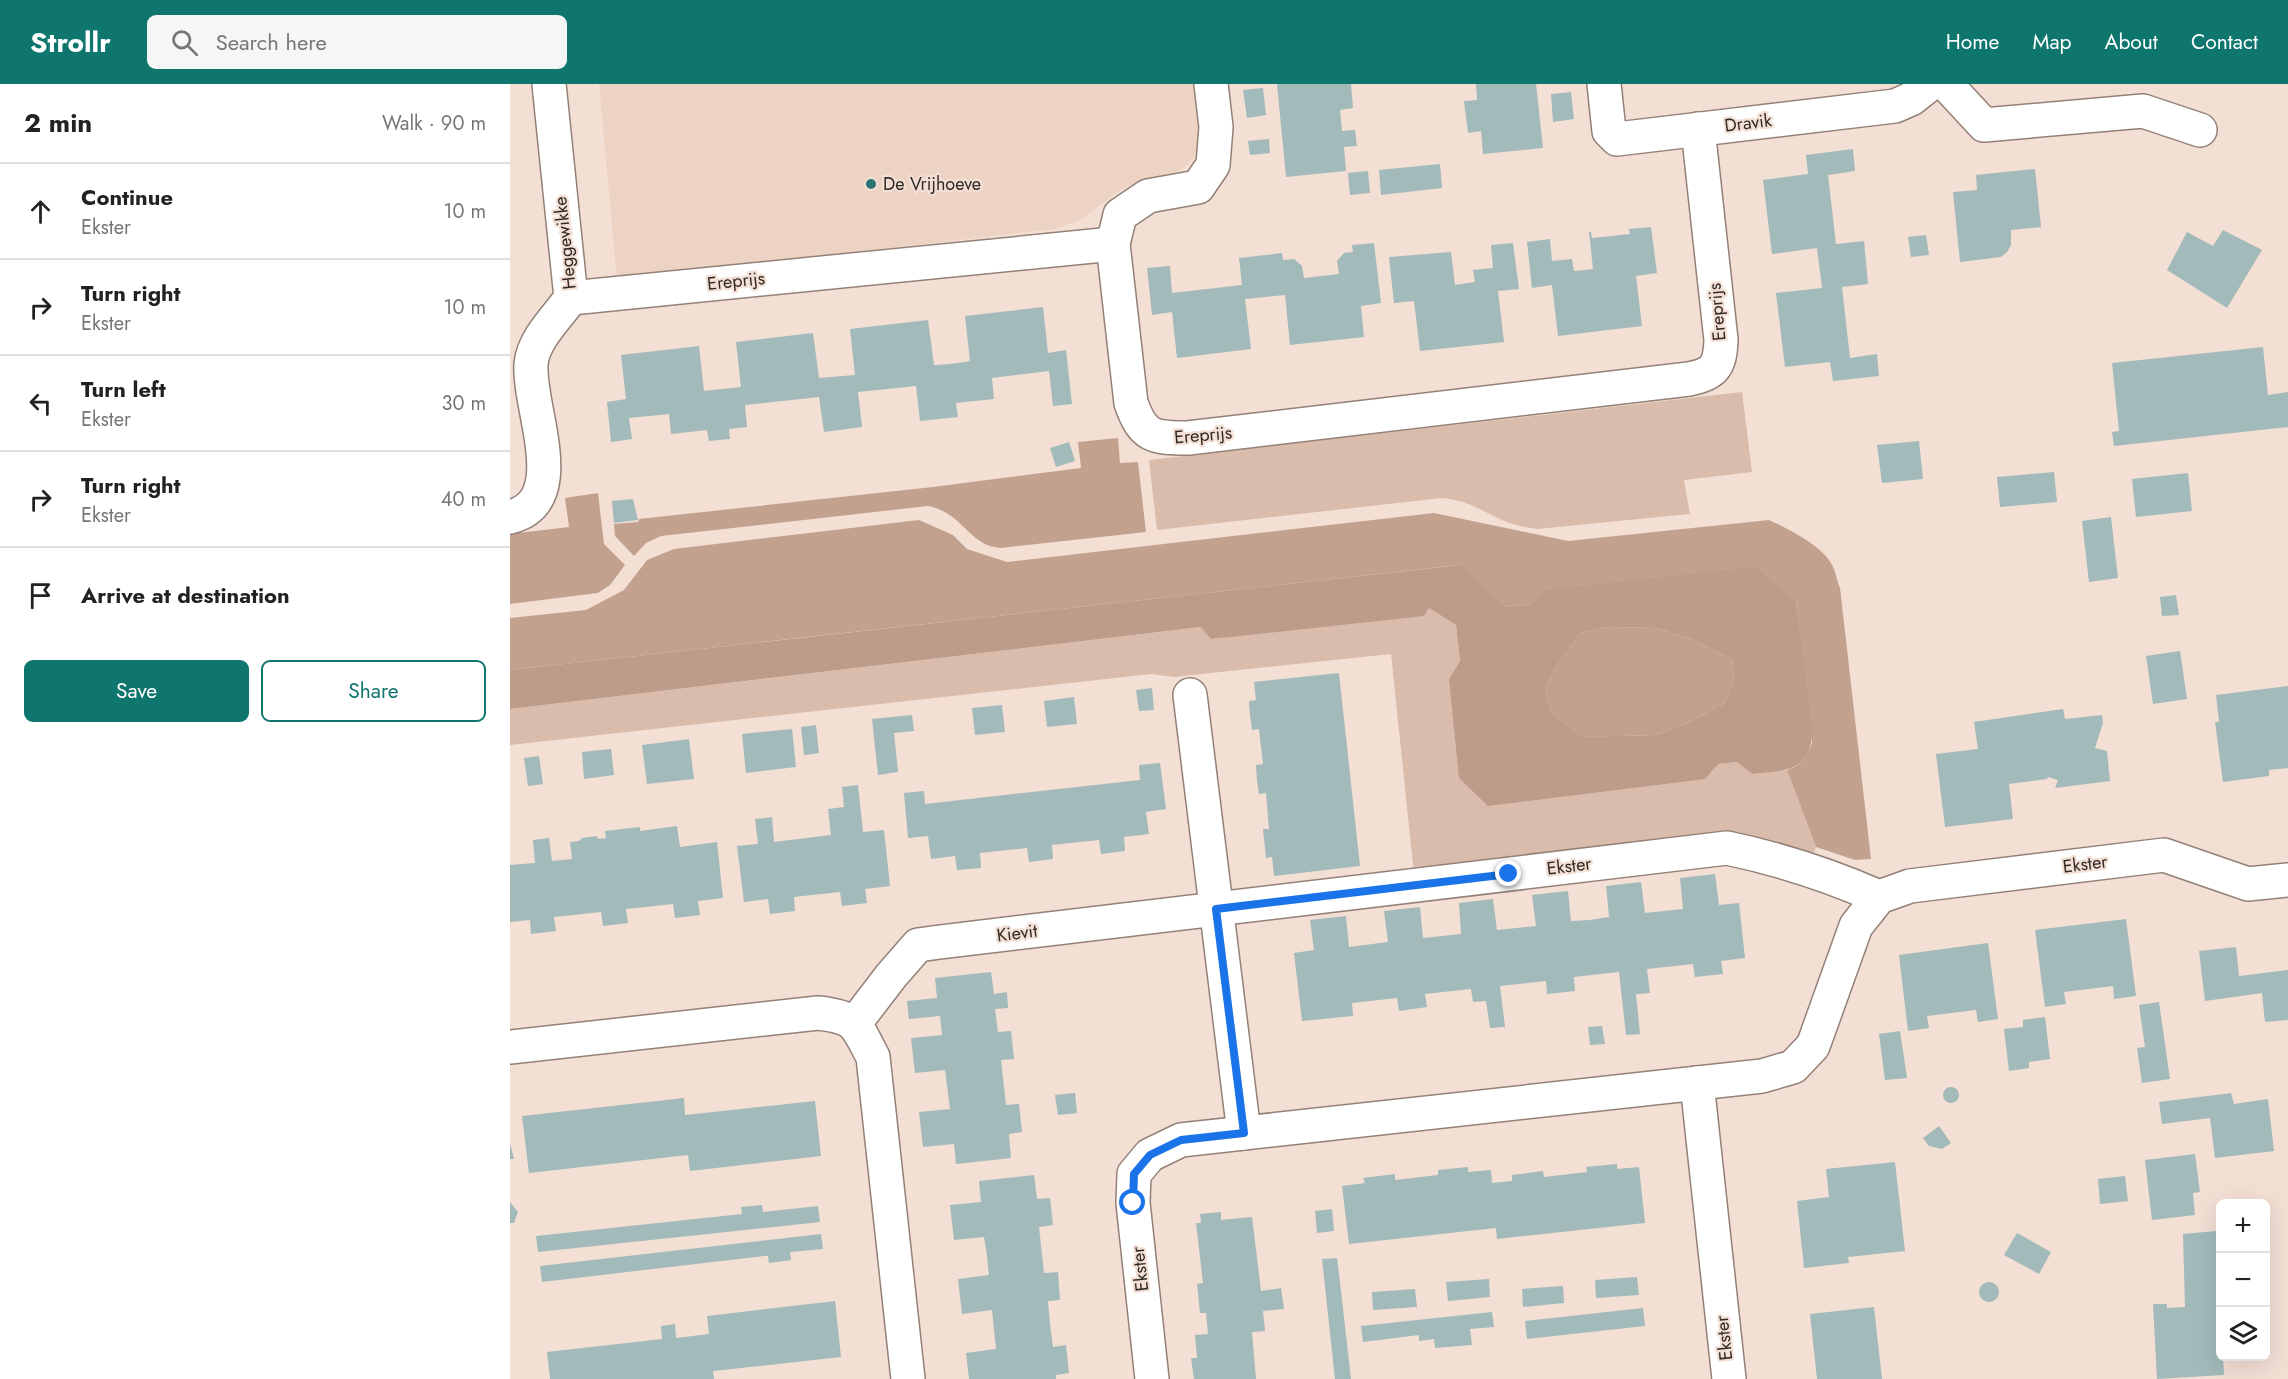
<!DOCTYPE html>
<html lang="en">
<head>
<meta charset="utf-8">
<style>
  body { margin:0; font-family:Jost,sans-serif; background:#f6f6f6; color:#222 }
  .controls { position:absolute; right:18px; bottom:18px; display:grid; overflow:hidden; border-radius:9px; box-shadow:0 6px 24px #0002 }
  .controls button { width:54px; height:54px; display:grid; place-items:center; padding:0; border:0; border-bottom:2px solid #e0e0e0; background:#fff; color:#222; font:30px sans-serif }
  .stop { position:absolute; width:18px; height:18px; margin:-14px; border:4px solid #1a73e8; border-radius:50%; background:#fff }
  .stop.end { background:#1a73e8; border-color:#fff; box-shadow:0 2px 6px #0008 }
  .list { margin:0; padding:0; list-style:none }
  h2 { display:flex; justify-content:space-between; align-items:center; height:78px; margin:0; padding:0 24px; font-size:26px }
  h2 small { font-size:20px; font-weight:400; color:#767676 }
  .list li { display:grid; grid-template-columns:39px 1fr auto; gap:18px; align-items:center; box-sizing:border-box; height:96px; padding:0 24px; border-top:2px solid #e0e0e0 }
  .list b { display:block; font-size:22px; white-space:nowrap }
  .list p { margin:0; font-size:20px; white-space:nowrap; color:#767676 }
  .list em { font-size:20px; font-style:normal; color:#767676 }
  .actions { display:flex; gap:12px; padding:18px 24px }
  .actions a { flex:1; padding:14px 0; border:2px solid #0f766e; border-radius:9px; text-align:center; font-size:21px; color:#0f766e }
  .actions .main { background:#0f766e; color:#fff }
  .icon { flex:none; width:33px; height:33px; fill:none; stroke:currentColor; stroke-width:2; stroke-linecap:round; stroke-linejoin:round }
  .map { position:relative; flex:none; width:1778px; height:1295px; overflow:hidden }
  header { display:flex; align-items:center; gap:36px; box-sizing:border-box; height:84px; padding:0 30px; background:#0f766e; color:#fff }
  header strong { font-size:28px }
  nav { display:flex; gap:33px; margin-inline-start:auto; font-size:21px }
  .search { width:420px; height:54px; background:#f6f6f6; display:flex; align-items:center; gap:15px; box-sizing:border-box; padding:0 21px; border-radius:9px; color:#767676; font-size:22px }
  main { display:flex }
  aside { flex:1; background:#fff }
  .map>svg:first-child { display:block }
  .built { fill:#edd3c3 }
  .green { fill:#d9bcab }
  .forest { fill:#c2a28f }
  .water { fill:#bc9d8a; fill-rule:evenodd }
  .building { fill:#a2baba }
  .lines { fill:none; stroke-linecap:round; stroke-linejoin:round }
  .minor-casing { stroke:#938177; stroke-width:36 }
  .minor { stroke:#fff; stroke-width:33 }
  .route { stroke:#1a73e8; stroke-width:8 }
  .poi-dot { fill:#2a7476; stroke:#f3dfd4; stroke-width:2 }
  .labels { text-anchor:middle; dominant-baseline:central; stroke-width:4.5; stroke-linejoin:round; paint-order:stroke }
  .street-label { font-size:18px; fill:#312925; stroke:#f3dfd4 }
  .poi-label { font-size:18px; fill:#312925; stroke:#f3dfd4; text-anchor:start }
</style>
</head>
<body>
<header>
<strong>Strollr</strong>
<div class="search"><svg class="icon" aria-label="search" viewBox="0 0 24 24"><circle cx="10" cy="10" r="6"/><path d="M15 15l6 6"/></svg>Search here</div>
<nav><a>Home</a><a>Map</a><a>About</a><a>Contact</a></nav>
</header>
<main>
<aside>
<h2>2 min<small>Walk · 90 m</small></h2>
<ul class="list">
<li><svg class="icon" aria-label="ahead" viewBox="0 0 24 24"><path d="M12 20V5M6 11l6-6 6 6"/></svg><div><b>Continue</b><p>Ekster</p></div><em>10 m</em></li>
<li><svg class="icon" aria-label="right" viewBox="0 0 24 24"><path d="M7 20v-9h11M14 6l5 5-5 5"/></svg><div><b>Turn right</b><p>Ekster</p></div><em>10 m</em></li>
<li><svg class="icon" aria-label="left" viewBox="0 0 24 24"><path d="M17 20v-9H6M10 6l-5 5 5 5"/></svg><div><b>Turn left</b><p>Ekster</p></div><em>30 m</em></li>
<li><svg class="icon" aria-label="right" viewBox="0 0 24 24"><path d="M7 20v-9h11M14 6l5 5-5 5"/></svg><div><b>Turn right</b><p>Ekster</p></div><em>40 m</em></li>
<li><svg class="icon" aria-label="arrive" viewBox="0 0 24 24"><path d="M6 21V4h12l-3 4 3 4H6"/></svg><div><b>Arrive at destination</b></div></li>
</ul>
<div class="actions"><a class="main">Save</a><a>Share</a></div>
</aside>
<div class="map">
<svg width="1778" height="1295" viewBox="0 0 1778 1295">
  <rect width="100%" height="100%" fill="#f3dfd4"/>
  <path class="built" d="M89,0H686L691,46L689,64L684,74L674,84L661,90L636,94L610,106L570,136L546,145L107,195Z"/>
  <g class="green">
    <path d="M1232,308L1242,388L1174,396L1180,430L1027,445C1014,443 1002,441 990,435C966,424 959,417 932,414L647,446L639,376Z"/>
    <path d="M919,524L946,541L950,577L939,595L1208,680L1227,678L1242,690L1277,686L1306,763L1301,777L904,790L881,570L664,593L641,590L0,661V625L692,543L702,555Z"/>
  </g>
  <g class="forest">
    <path d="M608,354L610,379L628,378L636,448L491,464C458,462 454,429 418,422L151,452L136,459L124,472L105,452L104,440L128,438L129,435L423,403L571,384L568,358Z"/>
    <path d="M88,409L94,460L115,481L100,501L88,509L0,520V450L59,443L55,414Z"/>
    <path d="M924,429L1058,457L1259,436C1278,445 1313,462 1322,481C1326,488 1327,497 1330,504L1361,775L1345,776L1306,763L1277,686C1293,681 1297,673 1302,659L1286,517L1023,520L997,523L949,481L0,586V534L76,526L114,506L137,476L164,465L409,436L443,451L457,465L497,478Z"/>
    <path d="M1099,543L1146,544L1184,556L1222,575L1224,594L1215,619L1181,637L1146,651L1073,653L1042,630L1035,604L1046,583L1070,549Z"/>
  </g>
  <path class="water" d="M950,481L997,523L1023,520L1035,506L1244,483L1286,517L1302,643C1303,688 1278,686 1242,690L1227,678L1208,680L1195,695L978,722L949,694L939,595L950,577L946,541L919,524L914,532L701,555L691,543L0,625V586ZM1099,543L1146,544L1184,556L1222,575L1224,594L1215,619L1181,637L1146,651L1073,653L1042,630L1035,604L1046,583L1070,549Z"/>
  <g class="building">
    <path d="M767,0H841L843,24L830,26L832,47L845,46L847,62L834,63L836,87L776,93Z"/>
    <path d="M966,0H1026L1033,64L973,70L971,47L958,49L954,17L967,16Z"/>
    <path d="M753,4L756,31L737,34L733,6Z"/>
    <path d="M1061,8L1064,35L1043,38L1041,10Z"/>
    <path d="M759,55L760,69L740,71L738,57Z"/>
    <path d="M1343,65L1345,87L1318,91L1326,160L1354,157L1358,200L1332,203L1340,274L1367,270L1369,292L1323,297L1320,278L1275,283L1266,209L1312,204L1307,164L1262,170L1253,96L1298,90L1296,71Z"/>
    <path d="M930,80L932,104L871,111L869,86Z"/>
    <path d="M1525,85L1531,143L1501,146V161L1497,168L1491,173L1450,178L1443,108L1467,106L1466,91Z"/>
    <path d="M858,87L860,109L840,111L838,89Z"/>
    <path d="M1141,143L1147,189L1126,192L1132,242L1048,252L1042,201L1022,204L1017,158L1040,155L1042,177L1062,175L1064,187L1083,185L1079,148H1081L1082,154L1120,150L1119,145Z"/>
    <path d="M1713,146L1752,166L1717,224L1657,186L1677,148L1703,162Z"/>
    <path d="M1416,151L1419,171L1401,173L1398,153Z"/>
    <path d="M864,159L871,219L851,222L854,253L780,261L775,211L735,215L741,265L667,274L662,228L642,231L637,184L660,182L662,209L732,201L729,174L772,169L773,176L784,175L792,182L794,194L829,190L827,177L834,169L843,168L842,161Z"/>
    <path d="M1003,159L1009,205L988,207L994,258L910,267L904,217L884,219L879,173L941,168L945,201L965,198L963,186L983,184L981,161Z"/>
    <path d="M533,223L538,269L556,266L562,320L543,322L539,287L482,294L484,315L446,319L448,333L410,337L406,302L348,308L352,343L314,348L309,313L235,321L237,343L219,345L220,355L199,357L197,346L161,350L159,330L119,334L122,355L101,358L97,318L116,315L111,271L189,262L194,307L231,303L226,258L303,249L309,294L345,291L340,245L418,236L424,281L441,280L460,277L455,232Z"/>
    <path d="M1753,263L1758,311L1778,308V343L1604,362L1602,348L1609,347L1602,279Z"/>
    <path d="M1409,357L1413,395L1372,399L1367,361Z"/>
    <path d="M559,358L565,377L546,383L540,364Z"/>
    <path d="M1544,388L1547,418L1490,423L1487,393Z"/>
    <path d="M1678,389L1682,427L1626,433L1622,395Z"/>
    <path d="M123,415L128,436L104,439L102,417Z"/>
    <path d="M1601,433L1608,494L1579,498L1572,437Z"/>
    <path d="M1666,511L1669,531L1652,532L1650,513Z"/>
    <path d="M1670,567L1677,615L1643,620L1636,572Z"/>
    <path d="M829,589L850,782L764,792L762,773L756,774L753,745H759L756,709L749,710L747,696L746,681L753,680L749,645L742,646L740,631L739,617L746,616L744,598Z"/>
    <path d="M1778,602V684L1759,686V692L1713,698L1705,638H1709L1706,611Z"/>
    <path d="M642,604L644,626L629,627L626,606Z"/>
    <path d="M564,613L567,640L537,643L534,617Z"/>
    <path d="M492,621L495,648L465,651L462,624Z"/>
    <path d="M1553,625L1555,635L1592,631L1593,639L1585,664L1597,667L1600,697L1545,704L1548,696L1538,693L1537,695L1499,700L1503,735L1435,743L1426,670L1468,665L1464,638Z"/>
    <path d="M402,631L404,647L384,649L388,688L368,691L362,635Z"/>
    <path d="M306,641L309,669L294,671L291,643Z"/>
    <path d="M282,645L286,683L236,689L232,650Z"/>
    <path d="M179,655L184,695L137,700L132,661Z"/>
    <path d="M101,665L104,691L74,695L72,668Z"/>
    <path d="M29,672L33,700L18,702L14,674Z"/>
    <path d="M650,679L656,725L636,728L639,750L614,753L615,767L591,770L589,756L542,761L543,775L519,778L517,764L470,769L471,784L447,786L445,772L421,775L418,752L398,754L394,709L414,707L415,720L630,696L629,681Z"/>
    <path d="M348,701L353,748L374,746L380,802L355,805L357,819L332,822L330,808L284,813L285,827L260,830L258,815L234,818L227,762L248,760L245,735L262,733L264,758L321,751L318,725L334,723L332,703Z"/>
    <path d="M167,742L170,763L207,758L213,814L188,817L190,831L165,834L163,820L116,825L118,839L93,842L91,828L44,833L46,847L21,850L20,836L0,838V781L25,779L23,756L39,754L42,777L62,775L60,758L69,757L72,754L86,752L89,755L96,754L95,747L130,743V747Z"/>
    <path d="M1205,790L1209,821L1229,819L1235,874L1211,877L1213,890L1185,893L1183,880L1137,885L1140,909L1126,910L1130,950L1116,951L1109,888L1064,893L1065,907L1037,910L1036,897L990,902L995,943L980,944L976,917L963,918L961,905L915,910L917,923L889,927L887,914L842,919L843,932L792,937L784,869L804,866L800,836L836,832L839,863L878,858L874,827L910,823L913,854L951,850L949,819L983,815L987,846L1026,842L1022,811L1058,807L1061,837L1080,836L1099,833L1096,802L1131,798L1135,829L1173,825L1170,794Z"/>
    <path d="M1616,835L1626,912L1604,915L1603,902L1554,908L1556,920L1535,923L1525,846Z"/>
    <path d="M1478,859L1488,935L1468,938L1466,926L1417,932L1419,944L1398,947L1389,871Z"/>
    <path d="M1726,863L1729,892L1778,886V936L1755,938L1752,909L1695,917L1689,867Z"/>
    <path d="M481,888L484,910L497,908L498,924L485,925L488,948L501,947L504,975L491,976L496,1021L509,1020L512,1048L499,1050L501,1074L446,1080L444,1060L413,1063L409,1028L440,1025L435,986L405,989L401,954L432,951L430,932L399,935L397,917L427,914L425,894Z"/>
    <path d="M1649,918L1660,995L1632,999L1627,964L1635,963L1629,921Z"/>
    <path d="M1535,933L1540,975L1519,978V984L1499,987L1494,945L1513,943V936Z"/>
    <path d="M1092,942L1095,960L1080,961L1078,943Z"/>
    <path d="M1390,947L1397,994L1375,996L1369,950Z"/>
    <circle cx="1441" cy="1011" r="8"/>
    <path d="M565,1009L567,1029L548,1031L545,1011Z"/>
    <path d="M1721,1009L1724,1020L1758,1015L1764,1067L1705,1074L1700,1034L1652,1040L1649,1018Z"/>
    <path d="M174,1014L175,1031L305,1017L311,1072L180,1087L178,1071L19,1089L12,1032Z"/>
    <path d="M1429,1042L1441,1059L1432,1065L1419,1062L1413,1054Z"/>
    <path d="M0,1059L4,1075H0Z"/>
    <path d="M1685,1070L1690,1108L1683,1109L1685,1131L1642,1136L1635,1076Z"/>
    <path d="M1385,1078L1395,1167L1338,1173L1339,1179L1294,1184L1287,1117L1319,1113L1316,1085Z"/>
    <path d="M1107,1080V1085L1129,1083L1135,1139L987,1155L986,1144L839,1160L832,1102L855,1099L853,1094L885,1090V1096L928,1091V1086L958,1083V1088L981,1086L982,1099L1002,1097V1091L1033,1087L1034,1093L1077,1088L1076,1083Z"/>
    <path d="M524,1091L527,1115L540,1114L543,1141L529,1143L534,1189L548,1188L550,1216L538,1217L540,1240L543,1263L556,1261L559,1289L546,1291V1295H459L456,1269L486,1265L482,1226L452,1230L448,1195L479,1191L477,1172L474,1153L444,1156L440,1121L471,1118L469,1097Z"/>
    <path d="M1615,1092L1618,1117L1590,1120L1588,1095Z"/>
    <path d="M0,1118L8,1128L4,1139H0Z"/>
    <path d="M252,1121L253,1128L308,1122L310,1138L28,1168L26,1152L232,1130L231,1123Z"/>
    <path d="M822,1125L824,1147L807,1149L805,1127Z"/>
    <path d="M711,1128V1136L742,1133L751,1207L771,1204L774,1225L753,1227L755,1247L742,1248L746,1295H684L681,1274H687L685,1251L698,1250L696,1229H690L687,1200L693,1199L686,1139H691L690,1130Z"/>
    <path d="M1706,1147L1708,1181H1710V1272H1713L1714,1291L1647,1295L1643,1220H1657V1224L1675,1223L1673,1150Z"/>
    <path d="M1507,1149L1541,1168L1529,1190L1494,1171Z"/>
    <path d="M311,1150L313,1165L280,1168L281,1176L259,1179L258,1172H254L32,1198L30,1182Z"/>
    <path d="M827,1174L830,1198L841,1295H825L812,1175Z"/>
    <path d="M1127,1193L1129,1211L1086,1214L1085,1196Z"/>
    <path d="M979,1195L980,1213L938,1217L936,1198Z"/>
    <circle cx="1479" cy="1208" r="10"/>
    <path d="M1053,1202L1054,1219L1013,1223L1012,1205Z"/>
    <path d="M905,1205L907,1223L863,1226L862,1208Z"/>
    <path d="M325,1217L331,1273L203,1287L204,1295H40L37,1268L152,1255L151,1242L165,1240L166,1254L199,1250L197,1232Z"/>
    <path d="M1364,1223L1372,1295H1307L1300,1230Z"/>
    <path d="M1133,1224L1135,1242L1017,1255L1015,1237Z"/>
    <path d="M982,1228L984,1243L960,1245L962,1261L925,1264L924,1255L909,1257V1251L853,1258L851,1242Z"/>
  </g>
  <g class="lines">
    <defs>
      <g id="minor">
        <path d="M1094,0L1099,47L1107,55L1385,22L1401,15L1420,0"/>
        <path d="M1436,0L1474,41L1633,27L1690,46"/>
        <path d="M603,160L610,131L638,112L688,103L703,81L706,43L701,0"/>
        <path d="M61,214L603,160L621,319C633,353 643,354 678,354L1179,295C1205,290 1210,282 1211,256L1188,45"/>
        <path d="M0,433C63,417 18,325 21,280C23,256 47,233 61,214L39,0"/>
        <path d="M680,611L734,1049"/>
        <path d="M345,939L381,892L408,861L430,858L1217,764C1270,775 1319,791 1369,813"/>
        <path d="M0,963L308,929C347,933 346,941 363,973L398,1295"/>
        <path d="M1187,999L1219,1295"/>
        <path d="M642,1295L623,1119L624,1090L640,1071L671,1056L1252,992L1283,983L1303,962L1346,842L1369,813L1400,802L1654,771L1738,800L1778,796"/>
      </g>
    </defs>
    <use href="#minor" class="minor-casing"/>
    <use href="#minor" class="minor"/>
  </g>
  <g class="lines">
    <path class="route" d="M623,1119L624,1090L640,1071L671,1056L734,1049L706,825L999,790"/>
  </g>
  <circle class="poi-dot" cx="361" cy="100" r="6"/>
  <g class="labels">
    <g class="street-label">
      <text transform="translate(1238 39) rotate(-7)">Dravik</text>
      <text transform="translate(55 159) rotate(-96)">Heggewikke</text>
      <text transform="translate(226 197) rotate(-6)">Ereprijs</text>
      <text transform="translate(1207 228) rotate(-95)">Ereprijs</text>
      <text transform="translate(693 351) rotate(-5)">Ereprijs</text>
      <text transform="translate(1575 780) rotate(-7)">Ekster</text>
      <text transform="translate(1059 782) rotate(-7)">Ekster</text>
      <text transform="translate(507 849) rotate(-7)">Kievit</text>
      <text transform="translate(630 1185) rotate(-96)">Ekster</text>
      <text transform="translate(1214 1254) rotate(-96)">Ekster</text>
    </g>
    <g class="poi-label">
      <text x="373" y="100">De Vrijhoeve</text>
    </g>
  </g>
</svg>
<div class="controls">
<button>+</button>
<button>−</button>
<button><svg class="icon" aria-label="layers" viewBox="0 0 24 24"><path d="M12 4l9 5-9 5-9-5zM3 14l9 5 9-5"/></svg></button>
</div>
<div class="stop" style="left:623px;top:1119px"></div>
<div class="stop end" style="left:999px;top:790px"></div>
</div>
</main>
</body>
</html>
